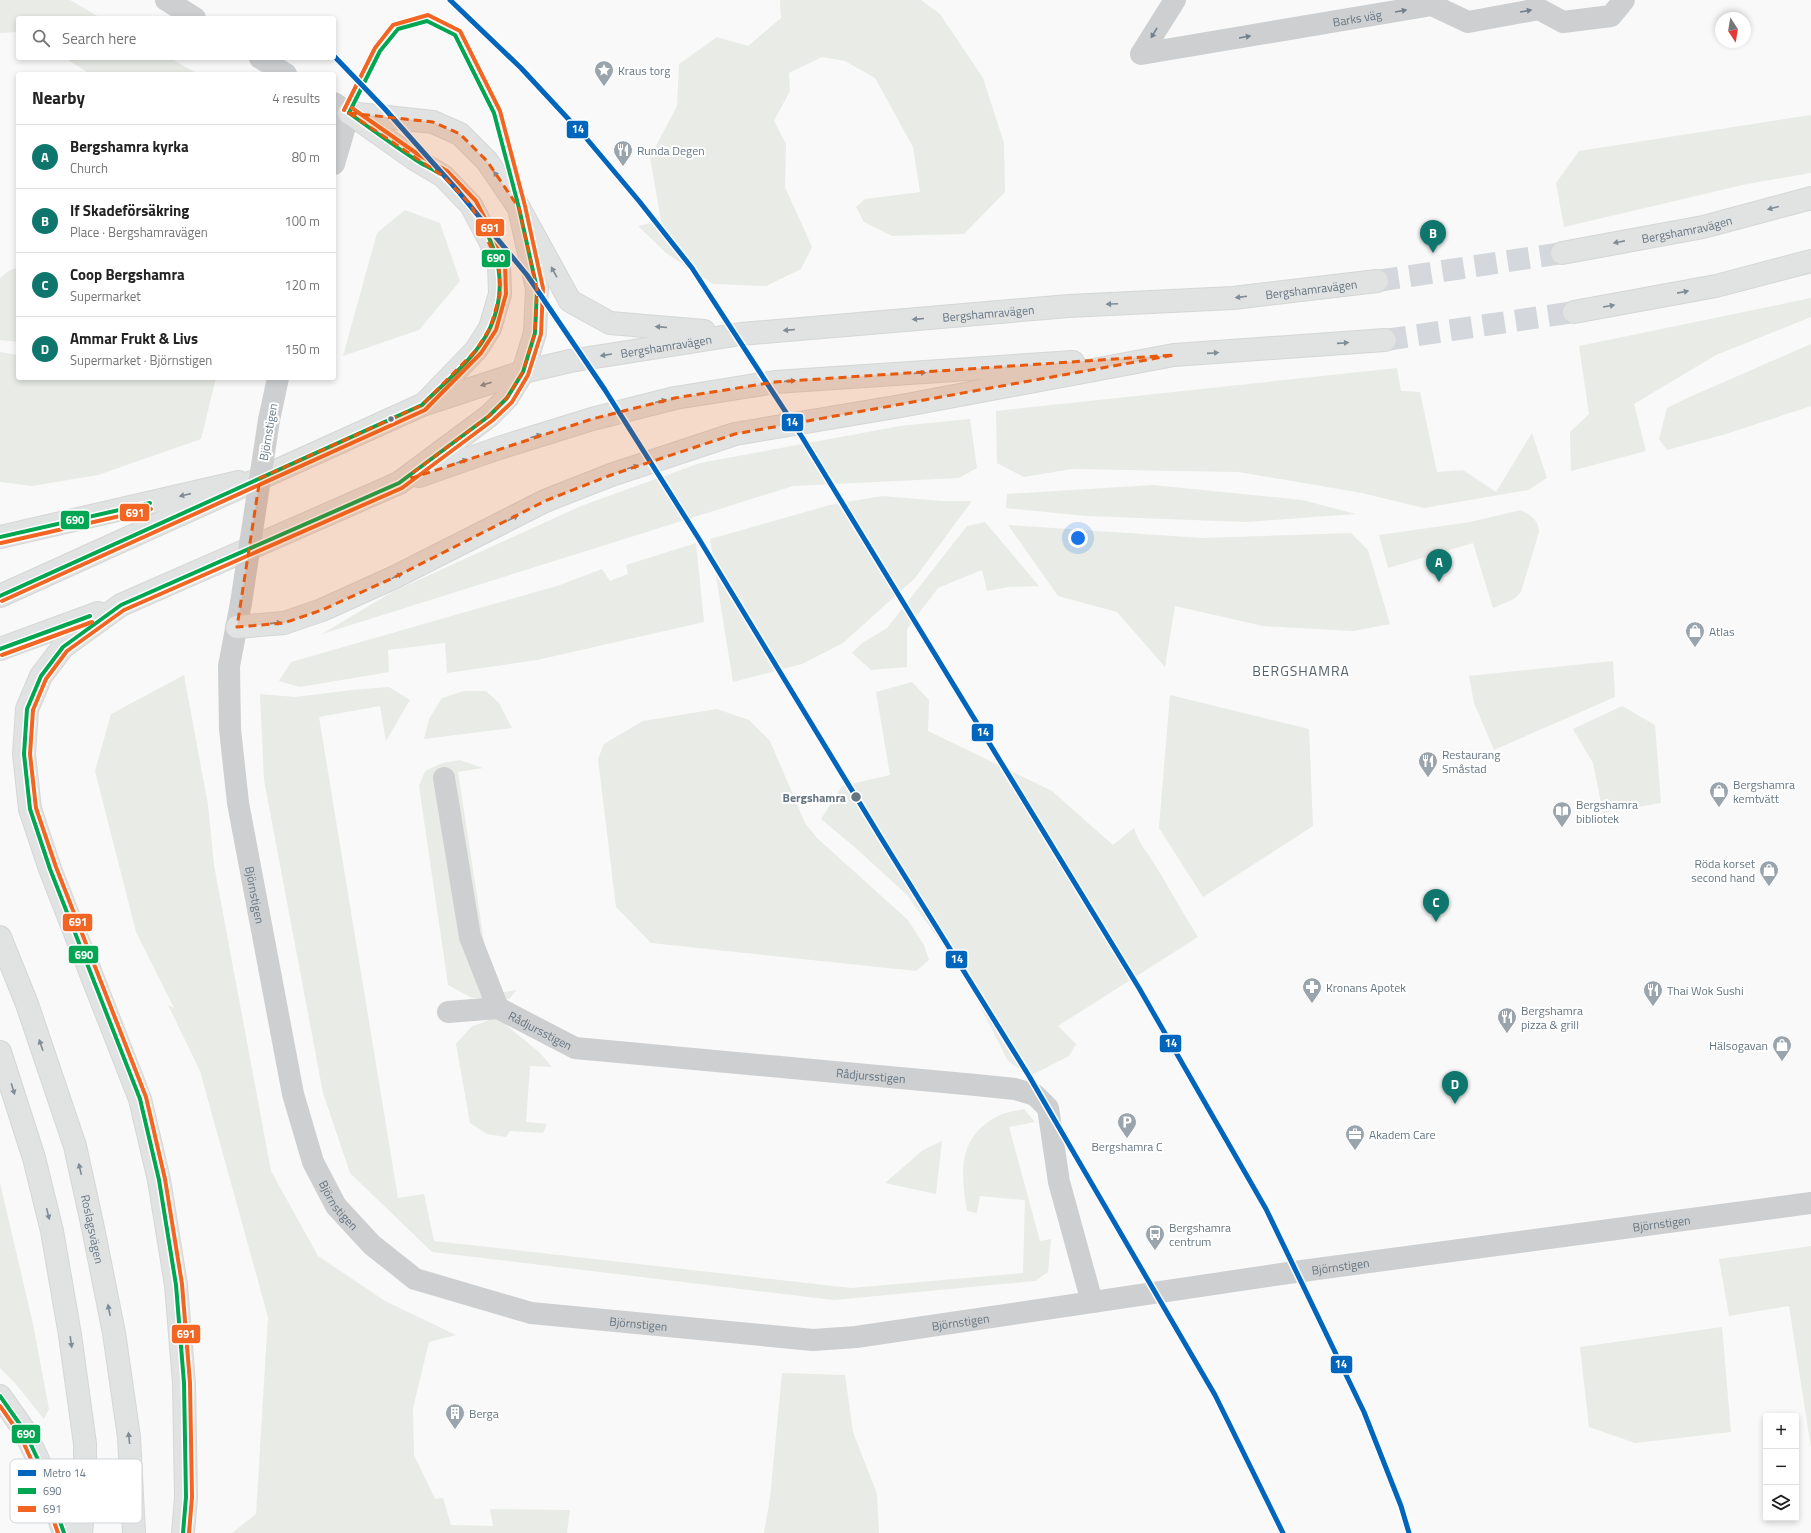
<!DOCTYPE html>
<html lang="en">
<head>
<meta charset="utf-8">
<style>
  body { margin:0; font-family:"Titillium Web",sans-serif; background:#f6f6f6; color:#222 }
  .controls { position:absolute; right:12px; bottom:12px; display:grid; overflow:hidden; border-radius:4px; box-shadow:0 2px 6px #0003 }
  .controls button { width:36px; height:36px; display:grid; place-items:center; padding:0; border:0; border-bottom:1px solid #e0e0e0; background:#fff; color:#222; font:20px sans-serif }
  .compass { position:absolute; left:1715px; top:12px; width:36px; height:36px; border-radius:50%; background:#fff; box-shadow:0 2px 6px #0003; rotate:168deg }
  .you { position:absolute; left:1078px; top:538px; width:14px; height:14px; margin:-10px; border:3px solid #fff; border-radius:50%; background:#1a73e8; box-shadow:0 0 0 6px #1a73e833 }
  .badge { display:grid; place-items:center; width:26px; height:26px; border-radius:50%; background:#0f766e; color:#fff; font-size:13px; font-weight:700 }
  .pin { position:absolute; translate:-50% -33px; filter:drop-shadow(0 1px 2px #0008) }
  .pin::after { content:''; position:absolute; top:21px; width:14px; height:12px; background:inherit; clip-path:polygon(0 0,100% 0,50% 100%) }
  .list { margin:0; padding:0; list-style:none }
  h2 { display:flex; justify-content:space-between; align-items:center; height:52px; margin:0; padding:0 16px; font-size:17px }
  h2 small { font-size:13px; font-weight:400; color:#767676 }
  .list li { display:grid; grid-template-columns:26px 1fr auto; gap:12px; align-items:center; box-sizing:border-box; height:64px; padding:0 16px; border-top:1px solid #e0e0e0 }
  .list b { display:block; font-size:15px; white-space:nowrap }
  .list p { margin:0; font-size:13px; white-space:nowrap; color:#767676 }
  .list em { font-size:13px; font-style:normal; color:#767676 }
  .icon { flex:none; width:22px; height:22px; fill:none; stroke:currentColor; stroke-width:2; stroke-linecap:round; stroke-linejoin:round }
  .map { position:relative; flex:none; width:1811px; height:1533px; overflow:hidden }
  .search { position:absolute; background:#fff; box-shadow:0 2px 6px #0003; left:16px; top:16px; width:320px; height:44px; display:flex; align-items:center; gap:10px; box-sizing:border-box; padding:0 14px; border-radius:4px; color:#767676; font-size:15px }
  .panel { position:absolute; background:#fff; box-shadow:0 2px 6px #0003; left:16px; top:72px; width:320px; height:308px; border-radius:4px }
  .map>svg:first-child { display:block }
  .green { fill:#e8ebe6 }
  .lines { fill:none; stroke-linecap:round; stroke-linejoin:round }
  .trunk-tunnel { stroke:#d4d8dc; stroke-width:22; stroke-dasharray:22 11; stroke-linecap:butt }
  .primary-casing { stroke:#d5d6d7; stroke-width:24 }
  .trunk-casing { stroke:#d5d6d6; stroke-width:24 }
  .minor { stroke:#cecfd0; stroke-width:22 }
  .tertiary { stroke:#cecfd0; stroke-width:22 }
  .primary { stroke:#e1e2e2; stroke-width:22 }
  .trunk { stroke:#e1e2e2; stroke-width:22 }
  .minor-bridge { stroke:#cecfd0; stroke-width:22 }
  .bus-1-casing { stroke:#fff; stroke-width:7 }
  .bus-2-casing { stroke:#fff; stroke-width:7 }
  .bus-1 { stroke:#00a651; stroke-width:4 }
  .bus-2 { stroke:#f26522; stroke-width:4 }
  .metro-1-casing { stroke:#fff; stroke-width:8 }
  .metro-1 { stroke:#0065bd; stroke-width:5 }
  .oneway { fill:#707f8b }
  .oneway2 { fill:#7e8c96 }
  .marked { fill:#e8590c; fill-opacity:0.2; stroke:#e8590c; stroke-width:3; stroke-dasharray:8 5; stroke-linejoin:round }
  .bus-dot { fill:#657683; stroke:#fff; stroke-width:1.5 }
  .labels { text-anchor:middle; dominant-baseline:central; stroke-width:4; stroke-linejoin:round; paint-order:stroke }
  .street-label { font-size:12px; fill:#657683; stroke:#fff }
  .poi-label { font-size:12px; fill:#657683; stroke:#fff; text-anchor:start }
  .stop-label { font-size:12px; font-weight:bold; fill:#657683; stroke:#fff; text-anchor:end }
  .quarter-label { font-size:14px; letter-spacing:1px; fill:#57646e; stroke:#fff }
  .key { fill:#fff; stroke:#d1d6da; stroke-width:1 }
  .key-label { font-size:11px; fill:#657683 }
  .line-badge { stroke:#fff; stroke-width:1.5 }
  .badge-label { font-size:11px; text-anchor:middle; font-weight:bold; fill:#fff }
</style>
</head>
<body>
<div class="map">
<svg width="1811" height="1533" viewBox="0 0 1811 1533">
  <rect width="100%" height="100%" fill="#f9f9f9"/>
  <g class="green">
    <path d="M0,0H70L101,18H18V32L0,33Z"/>
    <path d="M780,0H921L940,14L983,78L1004,143L1005,192L964,234L892,236L864,222L856,207L865,199L920,192L913,147L875,78L845,61L822,57L789,73L790,91L774,121L786,144L785,187L812,247L801,269L766,286L713,284L666,253L638,226L661,221L650,157L677,106L679,64L717,37L748,46L781,18Z"/>
    <path d="M65,58H170L198,74H90Z"/>
    <path d="M1811,115V173L1747,184L1564,227L1556,183L1579,151Z"/>
    <path d="M405,210L440,223L460,281L419,330L343,356L377,233Z"/>
    <path d="M18,268V342L0,340V278L10,270Z"/>
    <path d="M1811,298V317L1716,355L1634,404L1646,451L1571,471L1570,432L1589,414L1579,346Z"/>
    <path d="M1811,344V406L1726,434L1667,450L1659,439L1667,408L1685,399Z"/>
    <path d="M0,352L18,355V378H216L201,439L98,475L32,486L0,482Z"/>
    <path d="M1397,368L1401,391L1420,392L1437,472L1463,470L1496,492L1532,433L1547,478L1528,490L1424,508L1362,493L1239,472L1072,469L1024,477L997,463L996,411Z"/>
    <path d="M970,419L977,468L959,478L793,486L322,634L392,592L581,506L700,463L900,426Z"/>
    <path d="M1153,485L1302,500L1356,514L1246,522L1086,516L1006,508L1007,494Z"/>
    <path d="M882,496L942,501H972L915,578L843,643L802,664L733,682L710,539L830,505Z"/>
    <path d="M1521,510C1532,516 1538,519 1539,532L1521,592L1514,599L1493,608L1473,543L1388,568L1379,535L1470,522Z"/>
    <path d="M985,522L1039,586L1008,587L987,591L982,570L938,588L907,629V667L871,670L852,653L862,643L887,628L967,526Z"/>
    <path d="M1008,525L1203,538L1351,533L1368,550L1390,624L1354,631L1263,626L1175,606L1165,667L1117,612L1058,596Z"/>
    <path d="M696,543L704,622L537,660L447,673L445,643L388,650L389,672L300,687L279,681L291,662L560,585L602,569L610,581L628,574L626,565Z"/>
    <path d="M1613,661L1615,697L1494,750L1474,703L1469,676Z"/>
    <path d="M184,675L208,805L214,865L271,1171L318,1256L385,1301L456,1335L429,1342L413,1408L414,1455L435,1499L443,1498L451,1525L493,1526L490,1509L570,1510L567,1533H232L256,1514L268,1317L200,1071L168,1005L174,1008L136,932L95,771L111,714Z"/>
    <path d="M912,682L929,700L928,731L1052,791L1113,845L1134,828C1139,844 1148,853 1157,868C1171,891 1183,914 1198,937L1058,1026L1076,1044L1069,1056L1030,1076L1008,1061L965,976L907,895L858,850L821,819L842,786L890,775L876,692Z"/>
    <path d="M389,687L410,700L386,741L380,706L319,717L398,1198L424,1194L434,1241L851,1288L1023,1273L1025,1200L980,1196L977,1213L967,1211C960,1171 958,1135 1000,1115C1007,1112 1016,1111 1024,1109L1035,1122L1009,1127L1040,1241L1051,1239L1048,1272L1035,1281L834,1300L432,1252L350,1173L323,1093L264,780L260,694L295,697L352,690Z"/>
    <path d="M464,691H486L499,703L512,728L424,739L429,719L442,698Z"/>
    <path d="M1170,695L1309,729L1313,826L1203,897L1159,828Z"/>
    <path d="M1622,706L1655,725L1661,803L1603,813L1593,763L1573,729Z"/>
    <path d="M717,709L749,720L770,741L805,823L817,838L908,920L924,945L929,960L916,971L651,943L616,907L598,759L604,744L643,721Z"/>
    <path d="M460,760L483,768L458,772L492,994L517,990L509,999L472,998L448,985L419,786L425,771L442,763Z"/>
    <path d="M496,1017L540,1053L552,1067L530,1066L526,1122L547,1124L543,1133L510,1131L506,1137L487,1134L470,1123L456,1044L471,1027Z"/>
    <path d="M942,1141L936,1194L885,1183L923,1150Z"/>
    <path d="M0,1183L33,1324L49,1409L44,1419L15,1383L0,1368Z"/>
    <path d="M1811,1246V1448L1789,1306L1729,1316L1719,1259Z"/>
    <path d="M1722,1327L1731,1432L1635,1443L1589,1427L1580,1347Z"/>
    <path d="M782,1373L845,1375L853,1432L877,1494L879,1533H764L770,1498Z"/>
  </g>
  <g class="lines">
    <g class="trunk-tunnel">
      <path d="M1377,281L1562,253"/>
      <path d="M1385,340L1574,312"/>
    </g>
    <defs>
      <g id="primary">
        <path d="M0,537L239,482"/>
        <path id="s4" d="M0,937L27,1004L75,1146L93,1228L114,1333L129,1437L134,1533"/>
        <path d="M0,1052L34,1158L52,1231L70,1335L85,1444V1494L81,1533"/>
      </g>
      <g id="trunk">
        <path d="M349,113L433,122L460,134L487,161L519,208L570,301L610,323L704,331"/>
        <path d="M351,114L416,160L443,176L471,205L490,241L499,265L500,294L490,328L476,350L425,403"/>
        <path id="s5" d="M1562,253L1703,227L1811,198"/>
        <path d="M1574,312L1716,286L1811,261"/>
        <path d="M419,476L499,448L592,419L675,398L775,382L1073,362"/>
        <path id="s6" d="M0,596L422,405L523,372L570,361L741,334L1069,306L1233,298L1377,281"/>
        <path d="M237,627L284,623L322,610L395,577L545,501L611,475L735,434L901,406L1174,355L1385,340"/>
        <path d="M0,649L98,613"/>
        <path d="M0,1396L24,1430L41,1466L64,1533"/>
        <path d="M183,1533L186,1497L184,1383L176,1285L159,1180L140,1099L50,869L30,809L24,754L27,709L41,676L63,647L121,605L399,483L489,416L507,398L523,372L535,333L537,289L519,208"/>
      </g>
    </defs>
    <use href="#primary" class="primary-casing"/>
    <use href="#trunk" class="trunk-casing"/>
    <g class="minor">
      <path d="M166,0L195,18"/>
      <path id="s1" d="M1175,0L1141,54L1432,5L1468,22L1539,9L1563,22L1611,16L1624,0"/>
      <path d="M260,58L286,74"/>
      <path d="M334,103L349,113L334,164"/>
      <path d="M269,420L278,378"/>
      <path d="M444,778L470,937L498,1008"/>
      <path id="s2" d="M448,1012L498,1008L575,1048L976,1085L1015,1089L1035,1095L1048,1108L1059,1182L1092,1302"/>
    </g>
    <path class="tertiary" id="s3" d="M241,603L229,666L230,729L238,803L293,1094L313,1162L336,1206L372,1245L415,1279L531,1313L813,1340L856,1337L1302,1271L1811,1203"/>
    <use href="#primary" class="primary"/>
    <use href="#trunk" class="trunk"/>
    <path class="minor-bridge" d="M241,603L269,420"/>
    <defs>
      <g id="bus-1">
        <path d="M0,537L150,503"/>
        <path d="M0,596L422,405C444,383 477,357 490,328C516,272 486,216 444,177C436,170 425,166 416,160C393,145 371,129 349,113"/>
        <path d="M0,649L90,616"/>
        <path d="M0,1396L24,1430L41,1466L64,1533"/>
        <path d="M183,1533L186,1497L184,1383L176,1285L159,1180L140,1099L50,869L30,809L24,754L27,709L41,676L63,647L121,605L399,483L489,416L507,398L523,372L535,333L537,289L519,208L494,113L455,35L427,21L398,29L380,51L349,113"/>
      </g>
      <g id="bus-2">
        <path d="M1,543L151,509"/>
        <path d="M2,601L425,410L481,353L496,330L506,294L505,264L495,238L476,201L447,171L419,155L352,108"/>
        <path d="M2,655L92,622"/>
        <path d="M0,1406L19,1433L35,1468L58,1533"/>
        <path d="M189,1533L192,1497L190,1383L182,1284L165,1179L146,1097L56,867L36,808L30,754L33,710L46,679L67,651L124,610L402,488L493,420L512,402L528,375L541,334L543,288L525,206L500,111L460,31L428,15L393,25L375,48L344,110"/>
      </g>
    </defs>
    <use href="#bus-1" class="bus-1-casing"/>
    <use href="#bus-2" class="bus-2-casing"/>
    <use href="#bus-1" class="bus-1"/>
    <use href="#bus-2" class="bus-2"/>
    <defs>
      <g id="metro-1">
        <path d="M450,0L521,68L586,138L639,201L692,268L802,437L1139,988L1266,1209L1364,1412L1401,1506L1409,1533"/>
        <path d="M334,56L384,108L458,191L527,275L605,390L699,539L881,838L1029,1076L1215,1395L1283,1533"/>
      </g>
    </defs>
    <use href="#metro-1" class="metro-1-casing"/>
    <use href="#metro-1" class="metro-1"/>
  </g>
  <defs><path id="oneway-solid" d="M-6-.8H1V-3.2L6.5 0L1 3.2V.8H-6Z"/></defs>
  <g class="oneway">
    <use href="#oneway-solid" transform="translate(1401 11) rotate(-10)"/>
    <use href="#oneway-solid" transform="translate(1526 11) rotate(-10)"/>
    <use href="#oneway-solid" transform="translate(1154 33) rotate(121)"/>
    <use href="#oneway-solid" transform="translate(1245 37) rotate(-10)"/>
  </g>
  <g class="oneway2">
    <use href="#oneway-solid" transform="translate(497 176) rotate(-125)"/>
    <use href="#oneway-solid" transform="translate(1773 208) rotate(165)"/>
    <use href="#oneway-solid" transform="translate(1619 242) rotate(169)"/>
    <use href="#oneway-solid" transform="translate(554 272) rotate(-119)"/>
    <use href="#oneway-solid" transform="translate(1683 292) rotate(-11)"/>
    <use href="#oneway-solid" transform="translate(1241 297) rotate(173)"/>
    <use href="#oneway-solid" transform="translate(1112 304) rotate(177)"/>
    <use href="#oneway-solid" transform="translate(1609 306) rotate(-10)"/>
    <use href="#oneway-solid" transform="translate(918 319) rotate(175)"/>
    <use href="#oneway-solid" transform="translate(661 327) rotate(-175)"/>
    <use href="#oneway-solid" transform="translate(789 330) rotate(175)"/>
    <use href="#oneway-solid" transform="translate(1343 343) rotate(-4)"/>
    <use href="#oneway-solid" transform="translate(1213 353) rotate(-4)"/>
    <use href="#oneway-solid" transform="translate(606 355) rotate(171)"/>
    <use href="#oneway-solid" transform="translate(920 373) rotate(-4)"/>
    <use href="#oneway-solid" transform="translate(790 381) rotate(-4)"/>
    <use href="#oneway-solid" transform="translate(486 384) rotate(162)"/>
    <use href="#oneway-solid" transform="translate(661 401) rotate(-14)"/>
    <use href="#oneway-solid" transform="translate(536 436) rotate(-17)"/>
    <use href="#oneway-solid" transform="translate(462 461) rotate(-19)"/>
    <use href="#oneway-solid" transform="translate(633 467) rotate(-18)"/>
    <use href="#oneway-solid" transform="translate(185 495) rotate(167)"/>
    <use href="#oneway-solid" transform="translate(513 518) rotate(-27)"/>
    <use href="#oneway-solid" transform="translate(397 576) rotate(-26)"/>
    <use href="#oneway-solid" transform="translate(276 623) rotate(-6)"/>
    <use href="#oneway-solid" transform="translate(41 1045) rotate(-109)"/>
    <use href="#oneway-solid" transform="translate(13 1089) rotate(73)"/>
    <use href="#oneway-solid" transform="translate(80 1169) rotate(-103)"/>
    <use href="#oneway-solid" transform="translate(48 1214) rotate(76)"/>
    <use href="#oneway-solid" transform="translate(109 1310) rotate(-101)"/>
    <use href="#oneway-solid" transform="translate(71 1342) rotate(82)"/>
    <use href="#oneway-solid" transform="translate(129 1438) rotate(-96)"/>
  </g>
  <path class="marked" d="M349,113L433,122L460,134L487,161L519,208L537,289L535,333L523,372L507,398L489,416L410,475L412,478L592,419L675,398L775,382L1174,355L735,434L611,475L545,501L395,577L322,610L284,623L237,627L260,478L422,405L476,350L490,328L500,294L499,265L471,205L443,176Z"/>
  <defs>
    <symbol id="sight-pin" viewBox="-11 -11 22 30"><path d="M0 17L-7.5 6A9.5 9.5 0 1 1 7.5 6Z" fill="#99a4ac" stroke="#fff"/><path d="M0-6L1.8-2.2L6-1.7L2.9 1.2L3.7 5.4L0 3.3L-3.7 5.4L-2.9 1.2L-6-1.7L-1.8-2.2Z" fill="#fff"/></symbol>
    <symbol id="restaurant-pin" viewBox="-11 -11 22 30"><path d="M0 17L-7.5 6A9.5 9.5 0 1 1 7.5 6Z" fill="#99a4ac" stroke="#fff"/><path d="M-5-6h1v4h1v-4h1v4h1v-4h1v5L-1.5 .5V6h-2V.5L-5-1ZM5-6V6H3V1.5H1.5Q1.5-4 5-6Z" fill="#fff"/></symbol>
    <symbol id="shop-pin" viewBox="-11 -11 22 30"><path d="M0 17L-7.5 6A9.5 9.5 0 1 1 7.5 6Z" fill="#99a4ac" stroke="#fff"/><path d="M-5-2.5h2.3a2.7 3.5 0 0 1 5.4 0H5L5.5 6h-11ZM-1.5-2.5h3a1.5 2.3 0 0 0-3 0Z" fill="#fff"/></symbol>
    <symbol id="library-pin" viewBox="-11 -11 22 30"><path d="M0 17L-7.5 6A9.5 9.5 0 1 1 7.5 6Z" fill="#99a4ac" stroke="#fff"/><path d="M-6-4Q-3-5.5-.7-3.5V5Q-3 3-6 4ZM6-4Q3-5.5 .7-3.5V5Q3 3 6 4Z" fill="#fff"/></symbol>
    <symbol id="pharmacy-pin" viewBox="-11 -11 22 30"><path d="M0 17L-7.5 6A9.5 9.5 0 1 1 7.5 6Z" fill="#99a4ac" stroke="#fff"/><path d="M-2-6h4v4h4v4h-4v4h-4v-4h-4v-4h4Z" fill="#fff"/></symbol>
    <symbol id="parking-pin" viewBox="-11 -11 22 30"><path d="M0 17L-7.5 6A9.5 9.5 0 1 1 7.5 6Z" fill="#99a4ac" stroke="#fff"/><path d="M-3.5-5.5H1a3.5 3.5 0 0 1 0 7H-1V5.5H-3.5ZM-1-3.4V-.6H.8a1.4 1.4 0 0 0 0-2.8Z" fill="#fff"/></symbol>
    <symbol id="office-pin" viewBox="-11 -11 22 30"><path d="M0 17L-7.5 6A9.5 9.5 0 1 1 7.5 6Z" fill="#99a4ac" stroke="#fff"/><path d="M-6-3h4V-5.5h4V-3h4V5H-6ZM-1-4.5V-3h2v-1.5ZM-6 0V1H6V0Z" fill="#fff"/></symbol>
    <symbol id="bus-pin" viewBox="-11 -11 22 30"><path d="M0 17L-7.5 6A9.5 9.5 0 1 1 7.5 6Z" fill="#99a4ac" stroke="#fff"/><path d="M-5-6H5V4H4V6H2V4H-2V6H-4V4H-5ZM-3.5-4V0h7V-4ZM-3.5 1.2v1.5H-2V1.2ZM2 1.2v1.5H3.5V1.2Z" fill="#fff"/></symbol>
    <symbol id="building-pin" viewBox="-11 -11 22 30"><path d="M0 17L-7.5 6A9.5 9.5 0 1 1 7.5 6Z" fill="#99a4ac" stroke="#fff"/><path d="M-4-6H4V6H1V3H-1V6H-4ZM-2.5-4.3h1.7v1.8h-1.7ZM.8-4.3h1.7v1.8H.8ZM-2.5-1h1.7V.8h-1.7ZM.8-1h1.7V.8H.8Z" fill="#fff"/></symbol>
  </defs>
  <g fill-rule="evenodd">
    <use href="#sight-pin" x="593" y="59" width="22" height="30"/>
    <use href="#restaurant-pin" x="612" y="139" width="22" height="30"/>
    <use href="#shop-pin" x="1684" y="620" width="22" height="30"/>
    <use href="#restaurant-pin" x="1417" y="750" width="22" height="30"/>
    <use href="#shop-pin" x="1708" y="780" width="22" height="30"/>
    <use href="#library-pin" x="1551" y="800" width="22" height="30"/>
    <use href="#shop-pin" x="1758" y="859" width="22" height="30"/>
    <use href="#pharmacy-pin" x="1301" y="976" width="22" height="30"/>
    <use href="#restaurant-pin" x="1642" y="979" width="22" height="30"/>
    <use href="#restaurant-pin" x="1496" y="1006" width="22" height="30"/>
    <use href="#shop-pin" x="1771" y="1034" width="22" height="30"/>
    <use href="#parking-pin" x="1116" y="1111" width="22" height="30"/>
    <use href="#office-pin" x="1344" y="1123" width="22" height="30"/>
    <use href="#bus-pin" x="1144" y="1223" width="22" height="30"/>
    <use href="#building-pin" x="444" y="1402" width="22" height="30"/>
  </g>
  <g class="bus-dot">
    <circle cx="391" cy="419" r="3.5"/>
    <circle cx="856" cy="797" r="5.5"/>
  </g>
  <g class="labels">
    <g class="street-label">
      <text stroke="none"><textPath href="#s1" startOffset="283">Barks väg</textPath></text>
      <text stroke="none"><textPath href="#s5" startOffset="127">Bergshamravägen</textPath></text>
      <text stroke="none"><textPath href="#s6" startOffset="1363">Bergshamravägen</textPath></text>
      <text stroke="none"><textPath href="#s6" startOffset="1039">Bergshamravägen</textPath></text>
      <text stroke="none"><textPath href="#s6" startOffset="715">Bergshamravägen</textPath></text>
      <text transform="translate(268 432) rotate(-80)">Björnstigen</text>
      <text stroke="none"><textPath href="#s3" startOffset="295">Björnstigen</textPath></text>
      <text stroke="none"><textPath href="#s2" startOffset="98">Rådjursstigen</textPath></text>
      <text stroke="none"><textPath href="#s2" startOffset="434">Rådjursstigen</textPath></text>
      <text stroke="none"><textPath href="#s3" startOffset="619">Björnstigen</textPath></text>
      <text stroke="none"><textPath href="#s3" startOffset="1987">Björnstigen</textPath></text>
      <text stroke="none"><textPath href="#s4" startOffset="307">Roslagsvägen</textPath></text>
      <text stroke="none"><textPath href="#s3" startOffset="1663">Björnstigen</textPath></text>
      <text stroke="none"><textPath href="#s3" startOffset="1279">Björnstigen</textPath></text>
      <text stroke="none"><textPath href="#s3" startOffset="955">Björnstigen</textPath></text>
    </g>
    <g class="poi-label">
      <text x="618" y="70">Kraus torg</text>
      <text x="637" y="150">Runda Degen</text>
      <text x="1709" y="631">Atlas</text>
      <text x="1442" y="754">Restaurang<tspan x="1442" dy="14">Småstad</tspan></text>
      <text x="1733" y="784">Bergshamra<tspan x="1733" dy="14">kemtvätt</tspan></text>
      <text x="1576" y="804">Bergshamra<tspan x="1576" dy="14">bibliotek</tspan></text>
      <text x="1755" y="863" text-anchor="end">Röda korset<tspan x="1755" dy="14">second hand</tspan></text>
      <text x="1326" y="987">Kronans Apotek</text>
      <text x="1667" y="990">Thai Wok Sushi</text>
      <text x="1521" y="1010">Bergshamra<tspan x="1521" dy="14">pizza &amp; grill</tspan></text>
      <text x="1768" y="1045" text-anchor="end">Hälsogavan</text>
      <text x="1369" y="1134">Akadem Care</text>
      <text x="1127" y="1146" text-anchor="middle">Bergshamra C</text>
      <text x="1169" y="1227">Bergshamra<tspan x="1169" dy="14">centrum</tspan></text>
      <text x="469" y="1413">Berga</text>
    </g>
    <g class="stop-label">
      <text x="846" y="797">Bergshamra</text>
    </g>
    <g class="quarter-label">
      <text x="1301" y="670">BERGSHAMRA</text>
    </g>
  </g>
  <rect x="10" y="1459" width="132" height="64" rx="6" class="key"/>
  <rect x="18" y="1470" width="18" height="6" fill="#0065bd"/>
  <rect x="18" y="1488" width="18" height="6" fill="#00a651"/>
  <rect x="18" y="1506" width="18" height="6" fill="#f26522"/>
  <g class="key-label">
    <text x="43" y="1477">Metro 14</text>
    <text x="43" y="1495">690</text>
    <text x="43" y="1513">691</text>
  </g>
  <g class="line-badge">
    <rect x="566" y="120" width="23" height="19" rx="4" fill="#0065bd"/>
    <rect x="475" y="218" width="30" height="19" rx="4" fill="#f26522"/>
    <rect x="481" y="249" width="30" height="19" rx="4" fill="#00a651"/>
    <rect x="781" y="413" width="23" height="19" rx="4" fill="#0065bd"/>
    <rect x="119" y="503" width="31" height="19" rx="4" fill="#f26522"/>
    <rect x="60" y="510" width="30" height="20" rx="4" fill="#00a651"/>
    <rect x="971" y="723" width="23" height="19" rx="4" fill="#0065bd"/>
    <rect x="62" y="913" width="31" height="19" rx="4" fill="#f26522"/>
    <rect x="68" y="945" width="31" height="19" rx="4" fill="#00a651"/>
    <rect x="945" y="950" width="23" height="19" rx="4" fill="#0065bd"/>
    <rect x="1159" y="1034" width="23" height="19" rx="4" fill="#0065bd"/>
    <rect x="171" y="1324" width="30" height="20" rx="4" fill="#f26522"/>
    <rect x="1330" y="1355" width="23" height="19" rx="4" fill="#0065bd"/>
    <rect x="11" y="1424" width="30" height="20" rx="4" fill="#00a651"/>
  </g>
  <g class="badge-label">
    <text x="578" y="133">14</text>
    <text x="490" y="232">691</text>
    <text x="496" y="262">690</text>
    <text x="792" y="426">14</text>
    <text x="135" y="517">691</text>
    <text x="75" y="524">690</text>
    <text x="983" y="736">14</text>
    <text x="78" y="926">691</text>
    <text x="84" y="959">690</text>
    <text x="957" y="963">14</text>
    <text x="1171" y="1047">14</text>
    <text x="186" y="1338">691</text>
    <text x="1341" y="1368">14</text>
    <text x="26" y="1438">690</text>
  </g>
</svg>
<div class="controls">
<button>+</button>
<button>−</button>
<button><svg class="icon" aria-label="layers" viewBox="0 0 24 24"><path d="M12 4l9 5-9 5-9-5zM3 14l9 5 9-5"/></svg></button>
</div>
<svg class="compass" viewBox="-18 -18 36 36"><path d="M0-13l5 13h-10z" fill="#e53935"/><path d="M0 13l5-13h-10z" fill="#767676"/></svg>
<div class="you"></div>
<div class="pin badge" style="left:1439px;top:582px">A</div>
<div class="pin badge" style="left:1433px;top:253px">B</div>
<div class="pin badge" style="left:1436px;top:922px">C</div>
<div class="pin badge" style="left:1455px;top:1104px">D</div>
<div class="search"><svg class="icon" aria-label="search" viewBox="0 0 24 24"><circle cx="10" cy="10" r="6"/><path d="M15 15l6 6"/></svg>Search here</div>
<section class="panel">
<h2>Nearby<small>4 results</small></h2>
<ul class="list">
<li><span class="badge">A</span><div><b>Bergshamra kyrka</b><p>Church</p></div><em>80 m</em></li>
<li><span class="badge">B</span><div><b>If Skadeförsäkring</b><p>Place · Bergshamravägen</p></div><em>100 m</em></li>
<li><span class="badge">C</span><div><b>Coop Bergshamra</b><p>Supermarket</p></div><em>120 m</em></li>
<li><span class="badge">D</span><div><b>Ammar Frukt &amp; Livs</b><p>Supermarket · Björnstigen</p></div><em>150 m</em></li>
</ul>
</section>
</div>
</body>
</html>
